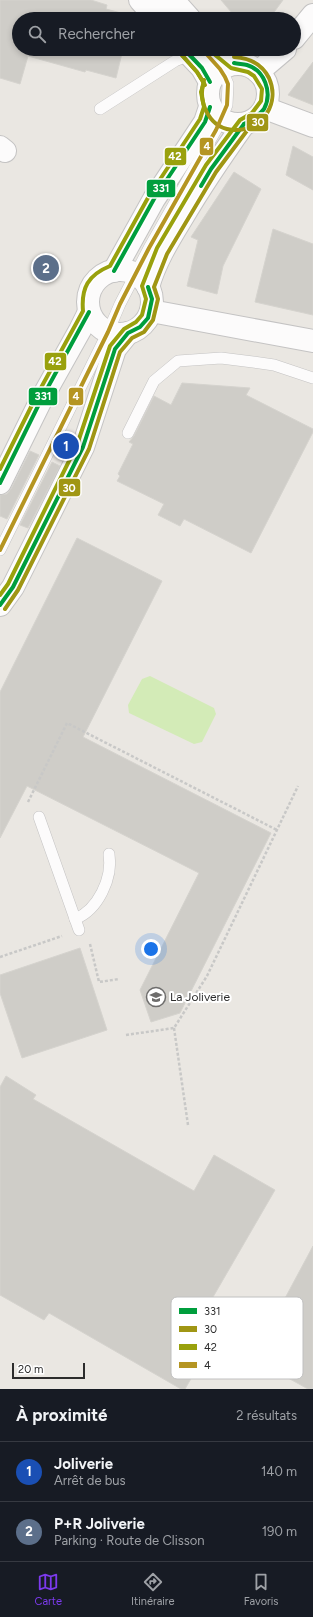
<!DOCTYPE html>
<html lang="fr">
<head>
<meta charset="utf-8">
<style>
  body { margin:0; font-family:Figtree,sans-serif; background:#242831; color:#f1f3f6 }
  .scale { position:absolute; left:12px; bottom:10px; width:73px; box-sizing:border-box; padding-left:4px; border:2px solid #2c2c2c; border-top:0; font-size:11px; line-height:14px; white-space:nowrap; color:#2c2c2c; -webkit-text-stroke:3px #fff; paint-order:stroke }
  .you { position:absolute; left:151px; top:949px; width:14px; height:14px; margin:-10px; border:3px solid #fff; border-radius:50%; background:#1a73e8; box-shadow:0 0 0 6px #1a73e833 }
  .badge { display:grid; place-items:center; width:26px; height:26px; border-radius:50%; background:#7c3aed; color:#fff; font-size:13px; font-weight:700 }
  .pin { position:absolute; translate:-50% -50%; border:2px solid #fff; box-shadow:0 1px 4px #0006 }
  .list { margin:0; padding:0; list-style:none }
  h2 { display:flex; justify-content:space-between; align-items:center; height:52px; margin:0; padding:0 16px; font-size:17px }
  h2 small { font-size:13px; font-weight:400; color:#9ea1a6 }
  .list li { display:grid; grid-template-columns:26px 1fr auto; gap:12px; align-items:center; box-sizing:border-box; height:60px; padding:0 16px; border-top:1px solid #363941 }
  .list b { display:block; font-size:15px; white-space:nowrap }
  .list p { margin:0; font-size:13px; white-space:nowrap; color:#9ea1a6 }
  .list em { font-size:13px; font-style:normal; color:#9ea1a6 }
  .icon { flex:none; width:22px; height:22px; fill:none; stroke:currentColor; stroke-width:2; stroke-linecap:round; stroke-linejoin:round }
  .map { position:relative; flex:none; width:313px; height:1389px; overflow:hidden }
  .search { position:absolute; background:#171b24; box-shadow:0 2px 6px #0003; left:12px; right:12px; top:12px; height:44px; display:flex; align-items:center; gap:10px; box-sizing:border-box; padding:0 14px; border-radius:22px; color:#9ea1a6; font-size:15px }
  .sheet { height:172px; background:#171b24 }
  nav { display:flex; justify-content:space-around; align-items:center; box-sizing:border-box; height:56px; border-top:1px solid #363941; background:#171b24; font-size:11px; color:#9ea1a6 }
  nav a { display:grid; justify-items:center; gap:2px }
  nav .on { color:#7c3aed }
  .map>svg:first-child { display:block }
  .pitch { fill:#d3ebb7 }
  .building { fill:#cfcdc8; stroke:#d5d3ce }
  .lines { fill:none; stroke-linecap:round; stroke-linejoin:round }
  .lane-casing { stroke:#c4c3c3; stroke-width:12 }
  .street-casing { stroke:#c4c3c3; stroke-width:24 }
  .secondary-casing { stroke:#c4c3c3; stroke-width:24 }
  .path { stroke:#c8c8c7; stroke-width:2.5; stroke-dasharray:3 2; stroke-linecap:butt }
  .lane { stroke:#fcfbfb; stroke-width:11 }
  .street { stroke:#fcfbfb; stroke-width:22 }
  .secondary { stroke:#fcfbfb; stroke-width:22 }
  .bus-1-casing { stroke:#fff; stroke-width:7 }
  .bus-2-casing { stroke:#fff; stroke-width:7 }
  .bus-3-casing { stroke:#fff; stroke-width:7 }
  .bus-4-casing { stroke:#fff; stroke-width:7 }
  .bus-1 { stroke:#009e3d; stroke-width:4 }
  .bus-2 { stroke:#a09614; stroke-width:4 }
  .bus-3 { stroke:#99a10d; stroke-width:4 }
  .bus-4 { stroke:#b59522; stroke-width:4 }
  .labels { text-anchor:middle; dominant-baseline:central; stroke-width:4; stroke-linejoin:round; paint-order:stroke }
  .poi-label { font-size:12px; fill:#2c2c2c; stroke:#fff; text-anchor:start }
  .key { fill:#fff; stroke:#c0c0c0; stroke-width:1 }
  .key-label { font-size:11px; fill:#2c2c2c }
  .line-badge { stroke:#fff; stroke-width:1.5 }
  .badge-label { font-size:11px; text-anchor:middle; font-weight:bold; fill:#fff }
</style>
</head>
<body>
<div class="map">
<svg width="313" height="1389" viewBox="0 0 313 1389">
  <rect width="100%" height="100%" fill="#eae7e2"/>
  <path class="pitch" d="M150,676L214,708L216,714L202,742L194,744L129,713L128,705L142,679Z"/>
  <g class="building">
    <path d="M0,0H91L107,5L106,9L132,16L131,19H19V49H123L116,78L86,70L85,72L28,56L20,84L0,78Z"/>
    <path d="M221,0H283L269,19H237Z"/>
    <path d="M313,62V105L288,95Z"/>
    <path d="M293,146L313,157V190L286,175Z"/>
    <path d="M234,172L261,189L223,266L217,294L187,286L198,240L191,237Z"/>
    <path d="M273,229L313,244V315L255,302Z"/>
    <path d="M182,383L250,388L246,395L313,429V432L251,553L184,519L180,526L158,515L164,504L117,481L120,476L118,474L133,444L129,442L134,436L154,396L171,405Z"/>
    <path d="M30,451L39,455L7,519L0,516V495L7,494L11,489Z"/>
    <path d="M52,462L60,466L28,528L20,525Z"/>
    <path d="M77,538L162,581L83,737L271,833L180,1013L151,1022L140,990L199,873L27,786L0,838V692Z"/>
    <path d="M80,948L107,1030L22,1058L0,993V975Z"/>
    <path d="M6,1076L36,1095L33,1099L194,1191L214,1155L275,1190L187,1342L206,1353L185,1389H181L49,1313L44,1320L0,1295V1087Z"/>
    <path d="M313,1246V1389H308L270,1368L261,1343Z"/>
  </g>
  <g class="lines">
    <defs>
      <g id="lane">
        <path d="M157,0L174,19"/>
        <path d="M100,109L175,61L190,55"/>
        <path d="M128,433L154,381L178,361L221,358L253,362L274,365L313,378"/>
        <path d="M0,550L108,332L120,304L149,248L216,130L227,105L228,84L225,77L220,69L202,49"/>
        <path d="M39,817L79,930"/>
        <path d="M75,919C98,910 113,878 109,854"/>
      </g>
      <g id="street">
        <path d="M265,108L313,126"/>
        <path d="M0,147L5,151"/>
        <path d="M151,311L313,341"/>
      </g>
      <g id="secondary">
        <path d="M140,0L157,19"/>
        <path d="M173,0L190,19"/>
        <path d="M294,38L313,15"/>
        <path d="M184,49L202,68L210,82"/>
        <path d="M218,49L234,63"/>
        <circle cx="238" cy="94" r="30"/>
        <path d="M258,72L285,49"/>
        <circle cx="120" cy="302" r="32"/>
        <path d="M114,271L154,199L205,122L210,107"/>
        <path d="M148,287C155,262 168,241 182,218C201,186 222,155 244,124"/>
        <path d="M0,483L42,398L80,330L89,312"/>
        <path d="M0,605L13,587L83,447L115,349L128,333"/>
      </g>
    </defs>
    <use href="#lane" class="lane-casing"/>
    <use href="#street" class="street-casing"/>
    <use href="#secondary" class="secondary-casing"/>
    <g class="path">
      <path d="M28,802L67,723L277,830"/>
      <path d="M90,944L99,982L119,979"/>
      <path d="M0,957L62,936"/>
      <path d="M174,1028L188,1125"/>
      <path d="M126,1035L174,1028L207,976L298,786"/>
    </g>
    <use href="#lane" class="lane"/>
    <use href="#street" class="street"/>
    <use href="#secondary" class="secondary"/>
    <defs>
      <g id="bus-1">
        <path d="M184,49L202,68L210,82"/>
        <path d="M234,63C238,64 243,64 247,65C264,70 273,92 264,109C259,116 251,120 244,124"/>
        <path d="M201,186L211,169L244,124"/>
        <path d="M114,271L154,199L205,122L210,107"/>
        <path d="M0,483L42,398L89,312"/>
        <path d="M0,605L13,587L83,447L115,349L128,333L140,327L148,318L152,299L148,287"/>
      </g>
      <g id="bus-2">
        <path d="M180,53L197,72L205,85"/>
        <path d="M204,80C197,103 210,131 237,130C264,129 280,102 269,78C262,64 250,58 234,57"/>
        <path d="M5,609L18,590L89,449L120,352L132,338L144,332L153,320L158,299L154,287L167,254L216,172L249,128"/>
      </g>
      <g id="bus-3">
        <path d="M0,469L37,395L83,311C81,288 88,275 110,266L149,196L200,119L204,107L201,92L204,83L197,72L180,53"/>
        <path d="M0,595L8,584L77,445L110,346L124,329L136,322L142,315L146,299L142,286L157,248L206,165L240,120L252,113L261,101L262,89L254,76L248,72L231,68L214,54"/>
      </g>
      <path id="bus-4" d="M0,550L108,332L120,304L149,248L216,130L227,105L228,84L225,77L220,69L202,49"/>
    </defs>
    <use href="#bus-1" class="bus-1-casing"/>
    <use href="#bus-2" class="bus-2-casing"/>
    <use href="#bus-3" class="bus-3-casing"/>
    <use href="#bus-4" class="bus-4-casing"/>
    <use href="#bus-1" class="bus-1"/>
    <use href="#bus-2" class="bus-2"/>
    <use href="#bus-3" class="bus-3"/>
    <use href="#bus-4" class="bus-4"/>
  </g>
  <defs>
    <symbol id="school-ring" viewBox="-11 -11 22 22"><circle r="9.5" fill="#fff" stroke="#6e6d6c" stroke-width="1.5"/><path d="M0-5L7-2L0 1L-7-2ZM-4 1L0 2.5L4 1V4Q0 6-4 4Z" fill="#6e6d6c"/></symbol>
  </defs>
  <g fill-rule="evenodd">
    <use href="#school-ring" x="145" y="986" width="22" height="22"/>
  </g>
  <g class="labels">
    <g class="poi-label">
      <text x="170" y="997">La Joliverie</text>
    </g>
  </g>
  <rect x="171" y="1297" width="132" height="82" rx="6" class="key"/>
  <rect x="179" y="1308" width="18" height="6" fill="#009e3d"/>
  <rect x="179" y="1326" width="18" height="6" fill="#a09614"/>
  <rect x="179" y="1344" width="18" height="6" fill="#99a10d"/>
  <rect x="179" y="1362" width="18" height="6" fill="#b59522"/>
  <g class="key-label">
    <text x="204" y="1315">331</text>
    <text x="204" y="1333">30</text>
    <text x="204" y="1351">42</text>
    <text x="204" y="1369">4</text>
  </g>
  <g class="line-badge">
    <rect x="246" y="113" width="23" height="19" rx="4" fill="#a09614"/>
    <rect x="199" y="137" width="15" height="19" rx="4" fill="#b59522"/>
    <rect x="164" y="147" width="23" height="19" rx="4" fill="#99a10d"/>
    <rect x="146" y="179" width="30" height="19" rx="4" fill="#009e3d"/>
    <rect x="44" y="352" width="23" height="19" rx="4" fill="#99a10d"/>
    <rect x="68" y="387" width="16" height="19" rx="4" fill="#b59522"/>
    <rect x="28" y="387" width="30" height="19" rx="4" fill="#009e3d"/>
    <rect x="58" y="478" width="23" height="19" rx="4" fill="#a09614"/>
  </g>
  <g class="badge-label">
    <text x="258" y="126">30</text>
    <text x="207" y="150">4</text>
    <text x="175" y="160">42</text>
    <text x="161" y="192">331</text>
    <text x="55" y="365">42</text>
    <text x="76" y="400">4</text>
    <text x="43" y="400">331</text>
    <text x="69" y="492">30</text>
  </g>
</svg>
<div class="scale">20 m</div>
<div class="you"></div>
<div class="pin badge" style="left:66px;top:446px;background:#1a4fb4">1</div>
<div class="pin badge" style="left:46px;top:268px;background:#5c6f8a">2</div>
<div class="search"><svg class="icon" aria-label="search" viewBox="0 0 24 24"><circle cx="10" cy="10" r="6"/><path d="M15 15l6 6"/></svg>Rechercher</div>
</div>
<section class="sheet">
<h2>À proximité<small>2 résultats</small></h2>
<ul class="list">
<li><span class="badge" style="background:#1a4fb4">1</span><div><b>Joliverie</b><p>Arrêt de bus</p></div><em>140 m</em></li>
<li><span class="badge" style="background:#5c6f8a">2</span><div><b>P+R Joliverie</b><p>Parking · Route de Clisson</p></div><em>190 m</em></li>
</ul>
</section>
<nav>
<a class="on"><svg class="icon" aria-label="map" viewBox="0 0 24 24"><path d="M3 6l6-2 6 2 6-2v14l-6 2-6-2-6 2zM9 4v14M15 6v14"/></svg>Carte</a>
<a><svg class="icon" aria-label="directions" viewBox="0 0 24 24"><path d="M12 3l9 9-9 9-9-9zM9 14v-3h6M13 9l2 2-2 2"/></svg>Itinéraire</a>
<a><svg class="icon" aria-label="saved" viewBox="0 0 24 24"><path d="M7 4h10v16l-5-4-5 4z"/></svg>Favoris</a>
</nav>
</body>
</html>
